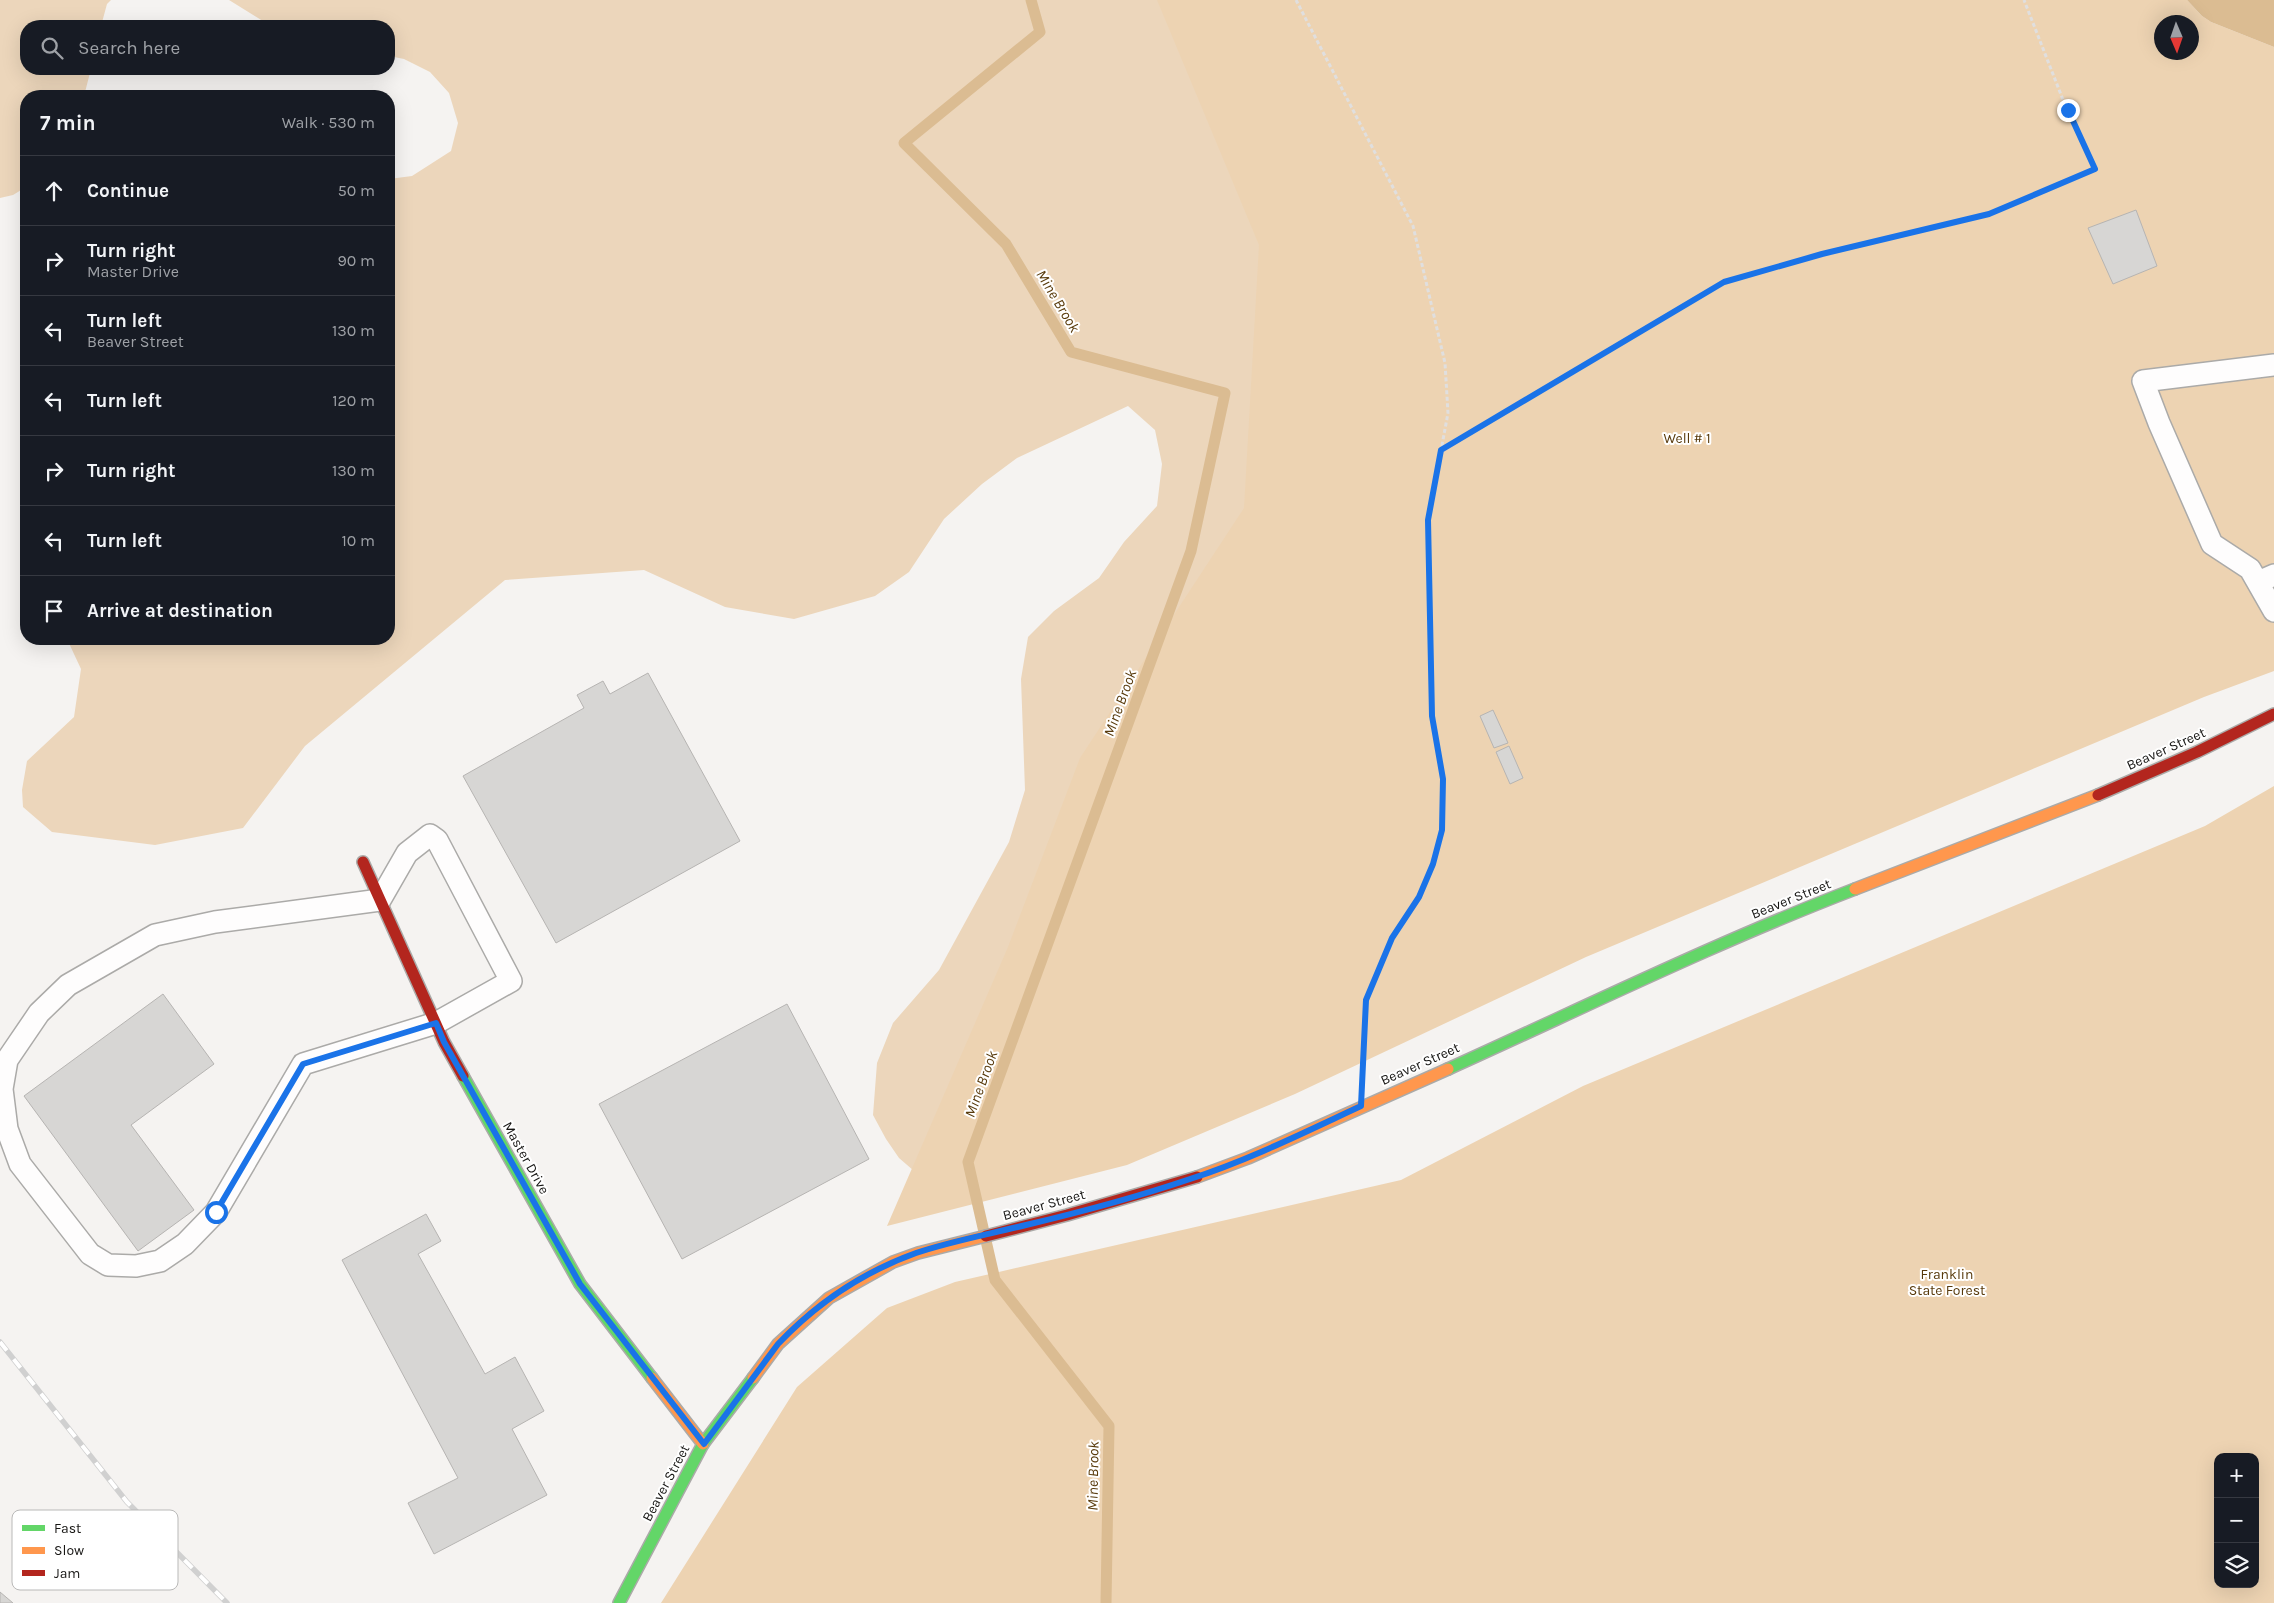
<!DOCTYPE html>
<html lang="en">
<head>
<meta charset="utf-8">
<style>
  body { margin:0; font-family:Karla,sans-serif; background:#20242c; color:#f1f3f6 }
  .controls { position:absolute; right:15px; bottom:15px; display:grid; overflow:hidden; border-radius:10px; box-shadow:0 5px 20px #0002 }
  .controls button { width:45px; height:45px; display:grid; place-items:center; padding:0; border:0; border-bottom:1px solid #363941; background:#171b24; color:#f1f3f6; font:25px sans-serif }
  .compass { position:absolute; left:2154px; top:15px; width:45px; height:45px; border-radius:50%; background:#171b24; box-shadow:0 5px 20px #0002; rotate:178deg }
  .stop { position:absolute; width:15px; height:15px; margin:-11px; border:4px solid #1a73e8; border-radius:50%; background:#fff }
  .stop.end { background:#1a73e8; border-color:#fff; box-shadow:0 1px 5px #0008 }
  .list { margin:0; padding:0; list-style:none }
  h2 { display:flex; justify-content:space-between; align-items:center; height:65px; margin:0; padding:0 20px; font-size:21px }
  h2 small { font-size:16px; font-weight:400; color:#9ea1a6 }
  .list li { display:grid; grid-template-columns:32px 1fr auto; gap:15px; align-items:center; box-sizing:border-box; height:70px; padding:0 20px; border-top:1px solid #363941 }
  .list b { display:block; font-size:19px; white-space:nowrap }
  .list p { margin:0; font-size:16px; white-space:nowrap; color:#9ea1a6 }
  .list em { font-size:16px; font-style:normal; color:#9ea1a6 }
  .icon { flex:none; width:28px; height:28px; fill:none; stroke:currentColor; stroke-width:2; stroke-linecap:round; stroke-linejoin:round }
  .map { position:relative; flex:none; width:2274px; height:1603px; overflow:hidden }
  .search { position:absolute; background:#171b24; box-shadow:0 5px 20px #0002; left:20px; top:20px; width:375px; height:55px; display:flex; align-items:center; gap:12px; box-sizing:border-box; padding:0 18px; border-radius:20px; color:#9ea1a6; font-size:19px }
  .panel { position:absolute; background:#171b24; box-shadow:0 5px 20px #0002; left:20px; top:90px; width:375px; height:555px; border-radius:20px }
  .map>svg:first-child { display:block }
  .green { fill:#ecd6bb }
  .forest { fill:#edd3b2; fill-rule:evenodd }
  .water { fill:#dbbc92 }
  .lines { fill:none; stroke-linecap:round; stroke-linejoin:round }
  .stream { stroke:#dbbc92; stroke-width:11 }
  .building { fill:#d7d6d4; stroke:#b6b4b2 }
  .lane-casing { stroke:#abaaa8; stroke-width:24 }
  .fast-casing { stroke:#abaaa8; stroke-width:14 }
  .slow-casing { stroke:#abaaa8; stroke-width:14 }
  .jam-casing { stroke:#abaaa8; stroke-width:14 }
  .path { stroke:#e0dfdf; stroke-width:3; stroke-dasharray:4 2.5; stroke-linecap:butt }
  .lane { stroke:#fefdfd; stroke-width:21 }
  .fast { stroke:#63d668; stroke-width:11 }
  .slow { stroke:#ff974d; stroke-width:11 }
  .jam { stroke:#b3261e; stroke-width:11 }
  .rail-casing { stroke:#d0d0d0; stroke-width:5.5 }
  .rail { stroke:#fff; stroke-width:4; stroke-dasharray:11; stroke-linecap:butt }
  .route { stroke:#1a73e8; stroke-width:6 }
  .labels { text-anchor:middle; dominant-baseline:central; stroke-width:4; stroke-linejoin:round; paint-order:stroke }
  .park-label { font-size:14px; fill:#583a0b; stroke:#fff }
  .street-label { font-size:14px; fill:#171614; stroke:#fff }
  .water-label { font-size:15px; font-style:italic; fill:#593b0c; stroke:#fff }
  .key { fill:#fff; stroke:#b9b9b8; stroke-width:1 }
  .key-label { font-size:14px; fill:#171614 }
</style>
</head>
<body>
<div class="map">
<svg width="2274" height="1603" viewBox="0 0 2274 1603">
  <rect width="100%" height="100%" fill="#f5f3f1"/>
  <g class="green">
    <path d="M0,0H111L107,4L101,26H26V69H91L84,96H26V187L13,195L0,198Z"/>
    <path d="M229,0H1230L1372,286L921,1177L899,1158L886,1139L873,1115L877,1063L893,1023L939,970L1009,842L1025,790L1021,679L1028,637L1054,611L1099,578L1124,542L1157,506L1162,464L1155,430L1128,406L1017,458L982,484L944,519L909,572L875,596L794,619L725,607L644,570L505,580L305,746L243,828L155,845L52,832L23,807L22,790L27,761L74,717L81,669L67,639H389V179L412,176L451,151L458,123L449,93L430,72L404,59L389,56V26H271Z"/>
  </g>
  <g class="forest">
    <path d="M1157,0H2187L2202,16L2211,22L2274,47V671L2204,697L1586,957L1295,1094L1127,1165L887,1226L1008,947L1080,758L1244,508L1259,245ZM2162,22H2192V52H2162Z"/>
    <path d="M2274,786V1603H661L797,1387L887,1308L955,1282L1401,1180L1583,1086L2205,826ZM2218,1457H2255V1584H2218Z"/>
  </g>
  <path class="water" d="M2187,0H2274V47L2211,22L2202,16Z"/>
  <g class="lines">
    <path class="stream" d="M1031,0L1040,32L904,143L1006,244L1071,352L1225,393L1191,551L968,1162L995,1280L1109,1426L1106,1603"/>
  </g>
  <g class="building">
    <path d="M2136,210L2157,266L2113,284L2088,228Z"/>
    <path d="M648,673L740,841L556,943L463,776L584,708L577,695L603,681L610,694Z"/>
    <path d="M1493,710L1508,743L1494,748L1480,716Z"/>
    <path d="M1509,746L1523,778L1510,784L1496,752Z"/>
    <path d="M163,994L214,1064L131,1125L194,1210L138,1251L24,1096Z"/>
    <path d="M787,1004L869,1159L682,1259L599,1104Z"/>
    <path d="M426,1214L441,1241L418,1254L485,1374L515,1357L544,1411L512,1429L547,1495L434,1554L408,1503L458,1478L342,1260Z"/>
    <path d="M0,1592L13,1603H0Z"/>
  </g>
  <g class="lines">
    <defs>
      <g id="lane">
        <path d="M2274,365L2143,381L2159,423L2212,544L2250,569L2274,611"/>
        <path d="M2258,582L2274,575"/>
        <path d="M430,835L437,840L511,981L436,1023L303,1064L216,1212L185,1244L160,1261L136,1266L108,1265L90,1254L20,1164L7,1129L2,1089L7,1060L39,1013L68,985L155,935L215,922L380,900L407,853Z"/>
      </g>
      <g id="fast">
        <path d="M1448,1069C1583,1008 1717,942 1855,889"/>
        <path d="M463,1076L580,1284L652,1378"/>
        <path d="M619,1603L703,1444L753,1378"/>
      </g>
      <g id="slow">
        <path d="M1855,889L2098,795"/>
        <path d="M1197,1177L1248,1158L1448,1069"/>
        <path d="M652,1378L703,1444"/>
        <path d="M753,1378L778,1344L829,1298L893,1262L918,1253L986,1236"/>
      </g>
      <g id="jam">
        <path d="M2098,795L2197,752L2274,714"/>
        <path d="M363,862L444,1042L463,1076"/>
        <path d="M986,1236L1067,1215L1197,1177"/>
      </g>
    </defs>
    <use href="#lane" class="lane-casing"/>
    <use href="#fast" class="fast-casing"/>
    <use href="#slow" class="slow-casing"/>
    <use href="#jam" class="jam-casing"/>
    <g class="path">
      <path d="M1296,0L1413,226L1445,363L1448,413L1428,520L1432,716L1443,779L1442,830L1433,863L1419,897L1392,938L1365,1000L1363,1071"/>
      <path d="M1442,449L1724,282L1822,254L1989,213L2095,169L2067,110L2024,0"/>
    </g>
    <use href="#lane" class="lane"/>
    <use href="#fast" class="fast"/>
    <use href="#slow" class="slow"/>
    <use href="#jam" class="jam"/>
    <defs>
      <path id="rail" d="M0,1342L127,1502L227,1603"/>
    </defs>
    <use href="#rail" class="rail-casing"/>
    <use href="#rail" class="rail"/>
  </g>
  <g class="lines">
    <path class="route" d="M216,1212L303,1064L436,1023L444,1042L580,1284L704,1444L778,1344C816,1304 863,1272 916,1253C951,1241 990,1234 1026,1225C1081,1212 1137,1197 1190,1179C1249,1160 1305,1132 1361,1106L1366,1000L1392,938L1419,897L1433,864L1442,830L1443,779L1432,716L1428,520L1441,450L1724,282L1822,254L1989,214L2095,169L2068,110"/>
  </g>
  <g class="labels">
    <g class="park-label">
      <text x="1687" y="438">Well # 1</text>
      <text x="1947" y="1274">Franklin<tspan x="1947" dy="16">State Forest</tspan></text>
    </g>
    <g class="street-label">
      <text transform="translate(2166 749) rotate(-24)">Beaver Street</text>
      <text transform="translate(1791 899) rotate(-22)">Beaver Street</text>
      <text transform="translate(1420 1064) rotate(-24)">Beaver Street</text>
      <text transform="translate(526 1158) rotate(61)">Master Drive</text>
      <text transform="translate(1044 1205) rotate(-15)">Beaver Street</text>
      <text transform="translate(666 1483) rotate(-62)">Beaver Street</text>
    </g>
    <g class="water-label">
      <text transform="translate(1058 301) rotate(59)">Mine Brook</text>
      <text transform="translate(1120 703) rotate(-70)">Mine Brook</text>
      <text transform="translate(981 1084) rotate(-70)">Mine Brook</text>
      <text transform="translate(1093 1476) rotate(-89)">Mine Brook</text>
    </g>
  </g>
  <rect x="12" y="1510" width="166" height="80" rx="8" class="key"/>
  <rect x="22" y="1525" width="23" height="6" fill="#63d668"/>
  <rect x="22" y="1547" width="23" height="7" fill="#ff974d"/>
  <rect x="22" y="1570" width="23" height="6" fill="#b3261e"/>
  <g class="key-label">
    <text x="54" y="1533">Fast</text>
    <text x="54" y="1555">Slow</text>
    <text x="54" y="1578">Jam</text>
  </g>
</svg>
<div class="controls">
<button>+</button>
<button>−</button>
<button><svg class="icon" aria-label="layers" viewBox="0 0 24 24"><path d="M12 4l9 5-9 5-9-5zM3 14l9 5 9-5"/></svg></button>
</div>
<svg class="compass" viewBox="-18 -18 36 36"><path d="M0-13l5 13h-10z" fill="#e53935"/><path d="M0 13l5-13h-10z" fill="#9ea1a6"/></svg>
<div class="stop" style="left:216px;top:1212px"></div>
<div class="stop end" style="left:2068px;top:110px"></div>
<div class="search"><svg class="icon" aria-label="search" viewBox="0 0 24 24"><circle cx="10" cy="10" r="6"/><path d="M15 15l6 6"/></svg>Search here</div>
<section class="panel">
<h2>7 min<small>Walk · 530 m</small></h2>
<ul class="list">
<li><svg class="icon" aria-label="ahead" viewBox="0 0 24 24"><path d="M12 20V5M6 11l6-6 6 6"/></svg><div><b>Continue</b></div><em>50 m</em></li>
<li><svg class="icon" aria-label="right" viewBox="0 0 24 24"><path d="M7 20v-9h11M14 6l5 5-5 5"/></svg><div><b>Turn right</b><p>Master Drive</p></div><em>90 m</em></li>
<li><svg class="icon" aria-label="left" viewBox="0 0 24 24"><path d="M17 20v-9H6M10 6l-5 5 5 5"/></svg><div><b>Turn left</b><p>Beaver Street</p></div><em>130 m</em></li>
<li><svg class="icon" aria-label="left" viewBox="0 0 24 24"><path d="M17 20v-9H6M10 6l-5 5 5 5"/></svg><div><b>Turn left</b></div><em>120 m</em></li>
<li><svg class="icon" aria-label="right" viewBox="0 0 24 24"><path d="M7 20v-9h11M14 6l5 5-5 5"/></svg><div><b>Turn right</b></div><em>130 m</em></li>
<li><svg class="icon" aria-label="left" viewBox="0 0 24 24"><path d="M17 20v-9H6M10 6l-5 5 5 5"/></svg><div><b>Turn left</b></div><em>10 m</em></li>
<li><svg class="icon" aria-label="arrive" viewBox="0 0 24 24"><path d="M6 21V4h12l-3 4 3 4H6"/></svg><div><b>Arrive at destination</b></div></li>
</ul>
</section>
</div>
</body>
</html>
